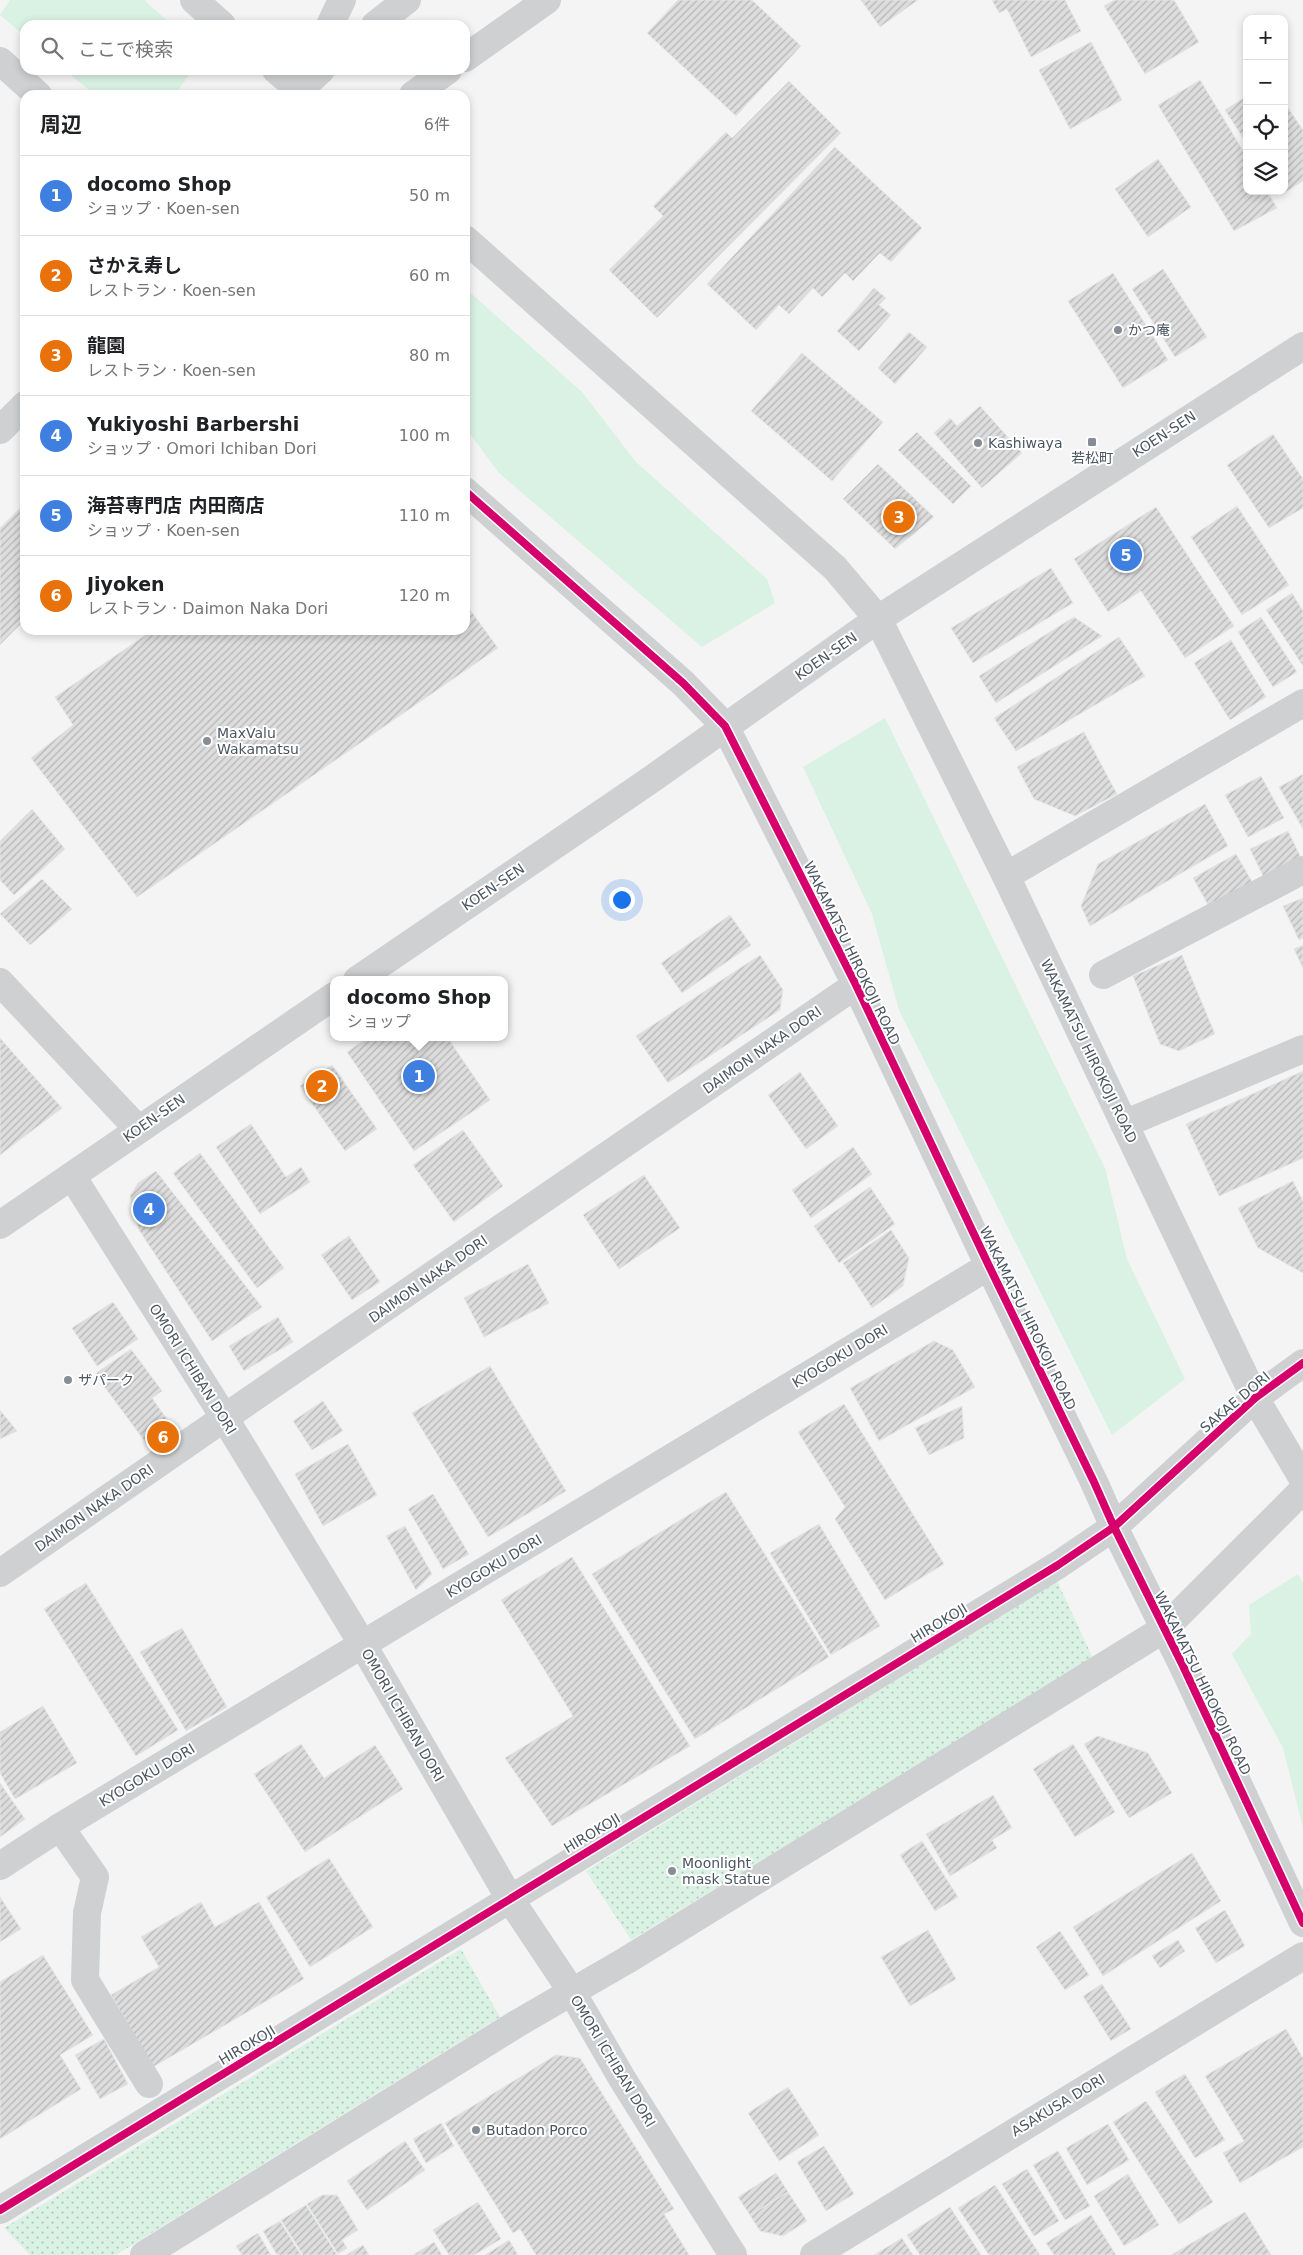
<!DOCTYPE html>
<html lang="ja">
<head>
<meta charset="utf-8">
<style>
  body { margin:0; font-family:"DejaVu Sans","Noto Sans JP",sans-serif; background:#f6f6f6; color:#202124 }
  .controls { position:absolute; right:15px; top:15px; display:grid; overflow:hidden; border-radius:10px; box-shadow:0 2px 8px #0003 }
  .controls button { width:45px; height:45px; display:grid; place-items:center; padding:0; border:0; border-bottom:1px solid #e0e0e0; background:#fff; color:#202124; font:25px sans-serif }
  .you { position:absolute; left:621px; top:899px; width:18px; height:18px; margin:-12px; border:4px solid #fff; border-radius:50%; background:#1a73e8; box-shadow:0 0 0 8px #1a73e833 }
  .badge { display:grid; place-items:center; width:32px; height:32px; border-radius:50%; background:#ea580c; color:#fff; font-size:16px; font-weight:700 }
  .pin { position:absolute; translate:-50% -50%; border:2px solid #fff; box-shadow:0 1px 5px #0006 }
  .popup { position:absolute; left:330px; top:976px; width:178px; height:65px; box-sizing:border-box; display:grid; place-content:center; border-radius:10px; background:#fff; filter:drop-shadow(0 1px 4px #0005); font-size:16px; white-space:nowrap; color:#757577 }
  .popup b { font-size:19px; color:#202124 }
  .popup::after { content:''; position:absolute; left:50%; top:100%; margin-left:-10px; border:10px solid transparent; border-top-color:#fff }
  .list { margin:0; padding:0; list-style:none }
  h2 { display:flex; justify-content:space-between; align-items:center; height:65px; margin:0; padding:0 20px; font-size:21px }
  h2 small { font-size:16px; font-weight:400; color:#757577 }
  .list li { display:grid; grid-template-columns:32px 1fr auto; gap:15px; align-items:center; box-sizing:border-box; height:80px; padding:0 20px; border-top:1px solid #e0e0e0 }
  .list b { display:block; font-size:19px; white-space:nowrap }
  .list p { margin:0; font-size:16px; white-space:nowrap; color:#757577 }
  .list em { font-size:16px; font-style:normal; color:#757577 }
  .icon { flex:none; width:28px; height:28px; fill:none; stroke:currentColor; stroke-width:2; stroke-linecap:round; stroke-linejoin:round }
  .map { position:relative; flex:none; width:1303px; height:2255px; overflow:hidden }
  .search { position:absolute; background:#fff; box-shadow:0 2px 8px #0003; left:20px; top:20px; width:450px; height:55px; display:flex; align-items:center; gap:12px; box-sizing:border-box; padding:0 18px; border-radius:15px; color:#757577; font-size:19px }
  .panel { position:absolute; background:#fff; box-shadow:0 2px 8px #0003; left:20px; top:90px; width:450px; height:545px; border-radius:15px }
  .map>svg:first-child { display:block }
  .grass { fill:#d9f2e3 }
  .park { fill:url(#park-dots) }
  .building { fill:url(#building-hatch); stroke:#e5e6e7 }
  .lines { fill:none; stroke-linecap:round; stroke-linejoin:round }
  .minor { stroke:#ced0d2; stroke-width:28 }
  .cycleway-casing { stroke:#fff; stroke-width:11 }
  .cycleway { stroke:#d6006c; stroke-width:8 }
  .poi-dot { fill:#868d94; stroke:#fff; stroke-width:2 }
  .labels { text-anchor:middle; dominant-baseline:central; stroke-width:4; stroke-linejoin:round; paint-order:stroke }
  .poi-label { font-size:14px; fill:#4a5661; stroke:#fff; text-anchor:start }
  .street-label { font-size:14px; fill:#4a5661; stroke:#fff }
</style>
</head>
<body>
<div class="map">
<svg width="1303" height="2255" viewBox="0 0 1303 2255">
  <defs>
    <pattern id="park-dots" width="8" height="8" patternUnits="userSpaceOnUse" patternTransform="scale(1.25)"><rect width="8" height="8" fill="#d9f2e3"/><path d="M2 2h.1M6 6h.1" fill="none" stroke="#b2c7bb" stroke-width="1.8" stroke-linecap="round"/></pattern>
    <pattern id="building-hatch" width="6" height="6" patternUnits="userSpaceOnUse" patternTransform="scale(1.25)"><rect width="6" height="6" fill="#ddddde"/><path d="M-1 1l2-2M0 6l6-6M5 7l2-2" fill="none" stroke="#b5b6b7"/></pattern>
  </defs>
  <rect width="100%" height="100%" fill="#f4f4f4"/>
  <g class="grass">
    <path d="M10,0H144L172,25H25V36L0,15Z"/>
    <path d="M65,70H192L175,95H95Z"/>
    <path d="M465,288L582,392L636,462L767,579L775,603L702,647L499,473L465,427Z"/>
    <path d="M885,718L1105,1168L1127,1259L1185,1379L1112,1435L899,1010L872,914L803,767Z"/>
    <path d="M1298,1574L1303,1583V1828L1283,1748L1232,1654L1251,1634L1249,1605Z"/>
  </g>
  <g class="park">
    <path d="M1057,1581L1093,1658L631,1940L586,1871Z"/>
    <path d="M461,1949L500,2017L116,2255H30L4,2228Z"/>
  </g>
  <g class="building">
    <path d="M678,0H752L801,46L736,116L647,33Z"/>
    <path d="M861,0H918L880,27Z"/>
    <path d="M992,0H1065L1081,31L1031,57L1007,9L999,13Z"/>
    <path d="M1114,0H1174L1199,42L1145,74L1104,6Z"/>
    <path d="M1091,42L1122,100L1070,129L1039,70Z"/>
    <path d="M1200,80L1247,157V191H1267L1277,208L1234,231L1158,105Z"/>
    <path d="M789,81L841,133L657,318L609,270L663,216L653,206L726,132L732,138Z"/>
    <path d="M1247,96V144L1225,110Z"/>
    <path d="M1284,102L1303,130V181L1281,195L1278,191H1284Z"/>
    <path d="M835,147L922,228L891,262L880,253L853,281L845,273L822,297L813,288L789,314L779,305L756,330L707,284Z"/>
    <path d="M1158,159L1191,207L1148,237L1115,189Z"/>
    <path d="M1163,269L1207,337L1175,357L1132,289Z"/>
    <path d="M1113,273L1168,360L1123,388L1068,301Z"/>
    <path d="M874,288L886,298L879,305L891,315L859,351L837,331Z"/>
    <path d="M909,332L927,347L895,384L878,368Z"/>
    <path d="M802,353L883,422L832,481L751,411Z"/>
    <path d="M980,406L1022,453L982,488L934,433L950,418L957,426Z"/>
    <path d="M917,432L971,486L953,504L898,450Z"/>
    <path d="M1273,434L1303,479V508L1269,528L1227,465Z"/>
    <path d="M878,464L934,517L895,549L843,499Z"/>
    <path d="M25,503V620L0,645V528Z"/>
    <path d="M1237,506L1289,585L1242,615L1191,537Z"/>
    <path d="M1156,507L1234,626L1185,658L1141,591L1108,612L1074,559Z"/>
    <path d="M1051,568L1073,603L973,663L951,628Z"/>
    <path d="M1292,593L1303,611V666L1266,610Z"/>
    <path d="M465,603L498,648L137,897L31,758L73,725L55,697L153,630H465Z"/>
    <path d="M1074,617L1102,636L996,703L979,676Z"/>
    <path d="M1261,617L1297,672L1273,687L1238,632Z"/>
    <path d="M1119,637L1145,676L1016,751L994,718Z"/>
    <path d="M1231,640L1266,697L1230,720L1194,663Z"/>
    <path d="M1084,732L1117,794L1075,816L1034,799L1017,767Z"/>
    <path d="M1303,774V829L1279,787Z"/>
    <path d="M1261,776L1284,818L1248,837L1225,795Z"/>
    <path d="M1205,804L1228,846L1090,926L1081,906L1098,864Z"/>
    <path d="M32,809L65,849L14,895L0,880V841Z"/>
    <path d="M1288,831L1302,860L1264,878L1250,849Z"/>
    <path d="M1236,854L1254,885L1211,910L1193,878Z"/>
    <path d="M42,879L72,909L30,945L0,914Z"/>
    <path d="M1303,898V938L1299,940L1283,906Z"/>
    <path d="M730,915L751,945L682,993L661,963Z"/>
    <path d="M1303,945V968L1294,949Z"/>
    <path d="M760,955L783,990L780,1010L668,1083L636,1036Z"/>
    <path d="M1182,955L1215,1034L1179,1051L1160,1044L1133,976Z"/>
    <path d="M369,1037H447L490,1100L414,1151L347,1052Z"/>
    <path d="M0,1038L62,1108L0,1155Z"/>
    <path d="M332,1065L377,1129L345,1151L300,1086Z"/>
    <path d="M1303,1071V1158L1219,1196L1186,1124Z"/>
    <path d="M800,1072L838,1126L806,1149L768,1095Z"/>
    <path d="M251,1124L286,1177L301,1167L310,1182L260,1214L216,1147Z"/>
    <path d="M463,1130L503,1186L454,1222L413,1165Z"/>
    <path d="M853,1147L872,1174L811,1218L792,1190Z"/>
    <path d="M200,1153L284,1268L257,1288L173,1173Z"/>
    <path d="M156,1171L262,1307L212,1341L139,1230L130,1196L138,1183Z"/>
    <path d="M644,1175L680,1228L619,1269L583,1215Z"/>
    <path d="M1293,1181L1303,1201V1273L1258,1248L1238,1208Z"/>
    <path d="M870,1187L895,1224L839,1263L814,1226Z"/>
    <path d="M891,1230L909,1258L903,1286L872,1308L843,1263Z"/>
    <path d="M349,1236L380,1282L352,1300L321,1255Z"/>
    <path d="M528,1264L549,1303L484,1337L464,1298Z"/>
    <path d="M113,1302L138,1339L97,1366L72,1328Z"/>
    <path d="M278,1317L293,1342L244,1371L229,1346Z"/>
    <path d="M934,1341L953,1350L975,1387L879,1441L850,1388Z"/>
    <path d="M131,1349L162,1391L152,1398L171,1425L146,1443L95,1374Z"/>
    <path d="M490,1366L566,1491L488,1537L412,1413Z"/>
    <path d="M323,1401L343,1431L312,1450L293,1421Z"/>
    <path d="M844,1404L944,1564L885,1600L835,1519L845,1507L798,1432Z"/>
    <path d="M962,1406L964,1438L929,1455L915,1428Z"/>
    <path d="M0,1410L17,1431L0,1439Z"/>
    <path d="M348,1444L377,1495L323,1526L295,1474Z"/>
    <path d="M726,1492L829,1657L695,1739L592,1574Z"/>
    <path d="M433,1494L469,1554L443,1569L408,1509Z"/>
    <path d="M819,1524L880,1626L831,1655L770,1553Z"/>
    <path d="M405,1526L432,1574L416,1590L386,1536Z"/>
    <path d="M572,1557L690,1746L552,1826L505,1758L573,1716L501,1600Z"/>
    <path d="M86,1583L178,1730L136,1756L44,1609Z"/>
    <path d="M182,1628L227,1707L186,1731L140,1652Z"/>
    <path d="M43,1706L77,1763L15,1799L0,1773V1732Z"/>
    <path d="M1098,1736L1148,1753L1172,1793L1129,1818L1084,1744Z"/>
    <path d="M301,1744L324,1778L375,1745L403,1789L305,1852L254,1774Z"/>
    <path d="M1073,1744L1115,1812L1075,1837L1033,1769Z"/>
    <path d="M0,1783L25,1819L0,1837Z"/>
    <path d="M993,1795L1012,1828L992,1840L997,1848L950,1876L926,1834Z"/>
    <path d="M922,1841L958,1897L935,1911L900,1855Z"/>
    <path d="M1192,1853L1221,1901L1103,1976L1073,1927Z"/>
    <path d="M329,1858L373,1927L310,1967L266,1897Z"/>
    <path d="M0,1897L21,1929L0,1942Z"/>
    <path d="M201,1902L215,1927L259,1902L304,1979L153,2067L111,1995L159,1967L141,1937Z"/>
    <path d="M1225,1910L1245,1946L1216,1963L1195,1928Z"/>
    <path d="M928,1930L956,1979L910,2006L881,1957Z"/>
    <path d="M1060,1931L1089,1975L1065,1990L1036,1947Z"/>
    <path d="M1178,1940L1185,1951L1160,1968L1152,1956Z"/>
    <path d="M43,1955L93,2035L60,2055L81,2089L0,2139V1982Z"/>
    <path d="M1102,1984L1131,2029L1111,2041L1083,1996Z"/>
    <path d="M1286,2029L1303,2058V2147L1240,2183L1223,2153L1244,2141L1205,2076Z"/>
    <path d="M104,2039L128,2084L100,2099L75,2055Z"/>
    <path d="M556,2055L580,2058L674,2209L664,2214L689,2255H536L520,2229L513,2233L445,2123Z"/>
    <path d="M1185,2074L1225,2140L1195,2158L1155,2092Z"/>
    <path d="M788,2087L819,2135L779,2161L748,2113Z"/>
    <path d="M1146,2101L1213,2202L1179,2224L1113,2122Z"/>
    <path d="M441,2123L454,2146L426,2163L413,2139Z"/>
    <path d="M1108,2124L1129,2160L1087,2185L1066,2148Z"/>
    <path d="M405,2141L425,2170L367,2210L347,2181Z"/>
    <path d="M824,2146L854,2194L826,2211L797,2162Z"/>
    <path d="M1058,2151L1090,2206L1065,2220L1033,2165Z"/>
    <path d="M1027,2169L1059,2221L1034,2236L1002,2184Z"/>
    <path d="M776,2173L788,2192L750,2215L738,2197Z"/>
    <path d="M1128,2174L1159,2225L1124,2246L1094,2196Z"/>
    <path d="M995,2185L1040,2255H989L958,2208Z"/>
    <path d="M788,2192L807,2221L783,2236L760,2231L750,2215Z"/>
    <path d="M322,2195H337L358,2230L342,2240L347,2248L338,2254L307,2204Z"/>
    <path d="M478,2202L501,2239L474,2255H449L433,2230Z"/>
    <path d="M306,2205L337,2255H303L281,2220Z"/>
    <path d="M950,2207L981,2255H920L907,2235Z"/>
    <path d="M1245,2212L1271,2255H1171Z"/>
    <path d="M1091,2215L1116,2255H1054L1046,2243Z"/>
    <path d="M280,2221L301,2255H277L263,2231Z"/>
    <path d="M258,2233L271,2255H242L236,2246Z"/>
    <path d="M902,2238L913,2255H874Z"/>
    <path d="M509,2240L518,2255H485Z"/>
    <path d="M434,2242L442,2255H413Z"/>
    <path d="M363,2245L369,2255H346Z"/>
  </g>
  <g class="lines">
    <g class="minor">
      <path d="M194,0L222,25"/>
      <path d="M330,25L342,0"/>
      <path d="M375,25L407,0"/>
      <path d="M465,58L547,0"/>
      <path d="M0,61L38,95"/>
      <path d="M276,70L305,95"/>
      <path d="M294,95L321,70"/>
      <path d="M413,95L448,70"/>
      <path d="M465,239L835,568L878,619L1006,876L1255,1398L1303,1479"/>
      <path d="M0,430L25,405"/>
      <path d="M465,491L683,683L725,726L856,985L989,1266L1094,1482L1114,1527L1183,1666L1303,1923"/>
      <path d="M1006,876L1303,703"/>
      <path d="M1103,975L1303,870"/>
      <path d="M357,980L649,781L878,619L1303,346"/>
      <path d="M0,982L138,1129"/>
      <path d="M1124,1124L1303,1049"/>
      <path d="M72,1176L224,1417L363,1645L510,1899L572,1992L623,2080L733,2255"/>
      <path d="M0,1225L334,996"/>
      <path d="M0,1573C284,1375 571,1181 856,985"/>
      <path d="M60,1827L95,1877L87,1913L85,1980L149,2084"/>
      <path d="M0,1866L60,1827L989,1266"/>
      <path d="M0,2210L1058,1565L1114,1527L1255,1398L1303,1363"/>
      <path d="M144,2255L518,2023L627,1960L1164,1629L1303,1490"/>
      <path d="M814,2255L1303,1956"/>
    </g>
    <defs>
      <g id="cycleway">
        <path d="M465,491L683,683L725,726L856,985L989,1266L1094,1482L1114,1527L1183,1666L1303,1923"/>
        <path d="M0,2210L1058,1565L1114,1527L1255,1398L1303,1363"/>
      </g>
    </defs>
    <use href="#cycleway" class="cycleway-casing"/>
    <use href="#cycleway" class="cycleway"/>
  </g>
  <g class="poi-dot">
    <circle cx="1118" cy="330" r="5"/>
    <rect x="1087" y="437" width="10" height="10" rx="2.5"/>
    <circle cx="978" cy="443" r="5"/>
    <circle cx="207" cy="741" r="5"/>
    <circle cx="68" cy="1380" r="5"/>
    <circle cx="672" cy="1871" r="5"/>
    <circle cx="476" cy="2130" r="5"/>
  </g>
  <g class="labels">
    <g class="poi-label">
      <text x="1128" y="330">かつ庵</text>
      <text x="988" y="443">Kashiwaya</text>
      <text x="1092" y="458" text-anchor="middle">若松町</text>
      <text x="217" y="733">MaxValu<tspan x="217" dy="16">Wakamatsu</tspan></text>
      <text x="78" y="1380">ザパーク</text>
      <text x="682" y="1863">Moonlight<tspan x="682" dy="16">mask Statue</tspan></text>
      <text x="486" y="2130">Butadon Porco</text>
    </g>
    <g class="street-label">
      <text transform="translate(1164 434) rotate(-33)">KOEN-SEN</text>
      <text transform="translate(826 656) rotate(-35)">KOEN-SEN</text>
      <text transform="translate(493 887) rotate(-34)">KOEN-SEN</text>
      <text transform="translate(852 953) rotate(64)">WAKAMATSU HIROKOJI ROAD</text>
      <text transform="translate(762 1050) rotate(-35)">DAIMON NAKA DORI</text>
      <text transform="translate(1089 1051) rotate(64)">WAKAMATSU HIROKOJI ROAD</text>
      <text transform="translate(154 1118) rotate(-35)">KOEN-SEN</text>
      <text transform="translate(428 1279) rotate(-35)">DAIMON NAKA DORI</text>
      <text transform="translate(1028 1318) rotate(64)">WAKAMATSU HIROKOJI ROAD</text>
      <text transform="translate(840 1356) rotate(-31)">KYOGOKU DORI</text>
      <text transform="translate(193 1369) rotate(58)">OMORI ICHIBAN DORI</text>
      <text transform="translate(1235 1402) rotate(-40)">SAKAE DORI</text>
      <text transform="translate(94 1508) rotate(-35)">DAIMON NAKA DORI</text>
      <text transform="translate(494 1566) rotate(-31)">KYOGOKU DORI</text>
      <text transform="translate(939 1623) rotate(-31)">HIROKOJI</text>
      <text transform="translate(1203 1683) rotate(64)">WAKAMATSU HIROKOJI ROAD</text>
      <text transform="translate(403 1715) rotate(60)">OMORI ICHIBAN DORI</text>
      <text transform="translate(147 1775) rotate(-31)">KYOGOKU DORI</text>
      <text transform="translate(592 1833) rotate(-31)">HIROKOJI</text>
      <text transform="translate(247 2045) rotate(-31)">HIROKOJI</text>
      <text transform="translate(613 2061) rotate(59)">OMORI ICHIBAN DORI</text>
      <text transform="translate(1058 2105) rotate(-31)">ASAKUSA DORI</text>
    </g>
  </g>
</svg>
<div class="controls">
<button>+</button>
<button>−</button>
<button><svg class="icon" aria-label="locate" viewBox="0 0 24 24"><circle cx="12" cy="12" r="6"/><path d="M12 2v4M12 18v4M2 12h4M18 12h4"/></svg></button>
<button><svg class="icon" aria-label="layers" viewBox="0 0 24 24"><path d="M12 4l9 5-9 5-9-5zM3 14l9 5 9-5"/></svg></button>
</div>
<div class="you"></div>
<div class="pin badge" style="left:419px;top:1076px;background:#3f7fe0">1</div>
<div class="popup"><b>docomo Shop</b>ショップ</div>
<div class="pin badge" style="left:322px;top:1086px;background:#e8710a">2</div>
<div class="pin badge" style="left:899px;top:517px;background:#e8710a">3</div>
<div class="pin badge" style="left:149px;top:1209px;background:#3f7fe0">4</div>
<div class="pin badge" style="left:1126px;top:555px;background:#3f7fe0">5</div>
<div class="pin badge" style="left:163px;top:1437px;background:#e8710a">6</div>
<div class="search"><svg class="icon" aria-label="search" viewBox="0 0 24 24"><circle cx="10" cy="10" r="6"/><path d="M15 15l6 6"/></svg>ここで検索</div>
<section class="panel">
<h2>周辺<small>6件</small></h2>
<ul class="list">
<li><span class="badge" style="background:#3f7fe0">1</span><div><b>docomo Shop</b><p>ショップ · Koen-sen</p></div><em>50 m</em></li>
<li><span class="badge" style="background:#e8710a">2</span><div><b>さかえ寿し</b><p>レストラン · Koen-sen</p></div><em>60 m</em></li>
<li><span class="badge" style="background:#e8710a">3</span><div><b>龍園</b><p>レストラン · Koen-sen</p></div><em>80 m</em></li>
<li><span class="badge" style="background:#3f7fe0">4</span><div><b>Yukiyoshi Barbershi</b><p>ショップ · Omori Ichiban Dori</p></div><em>100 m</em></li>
<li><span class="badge" style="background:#3f7fe0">5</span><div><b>海苔専門店 内田商店</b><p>ショップ · Koen-sen</p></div><em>110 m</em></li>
<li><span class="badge" style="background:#e8710a">6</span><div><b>Jiyoken</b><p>レストラン · Daimon Naka Dori</p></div><em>120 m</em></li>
</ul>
</section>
</div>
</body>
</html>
